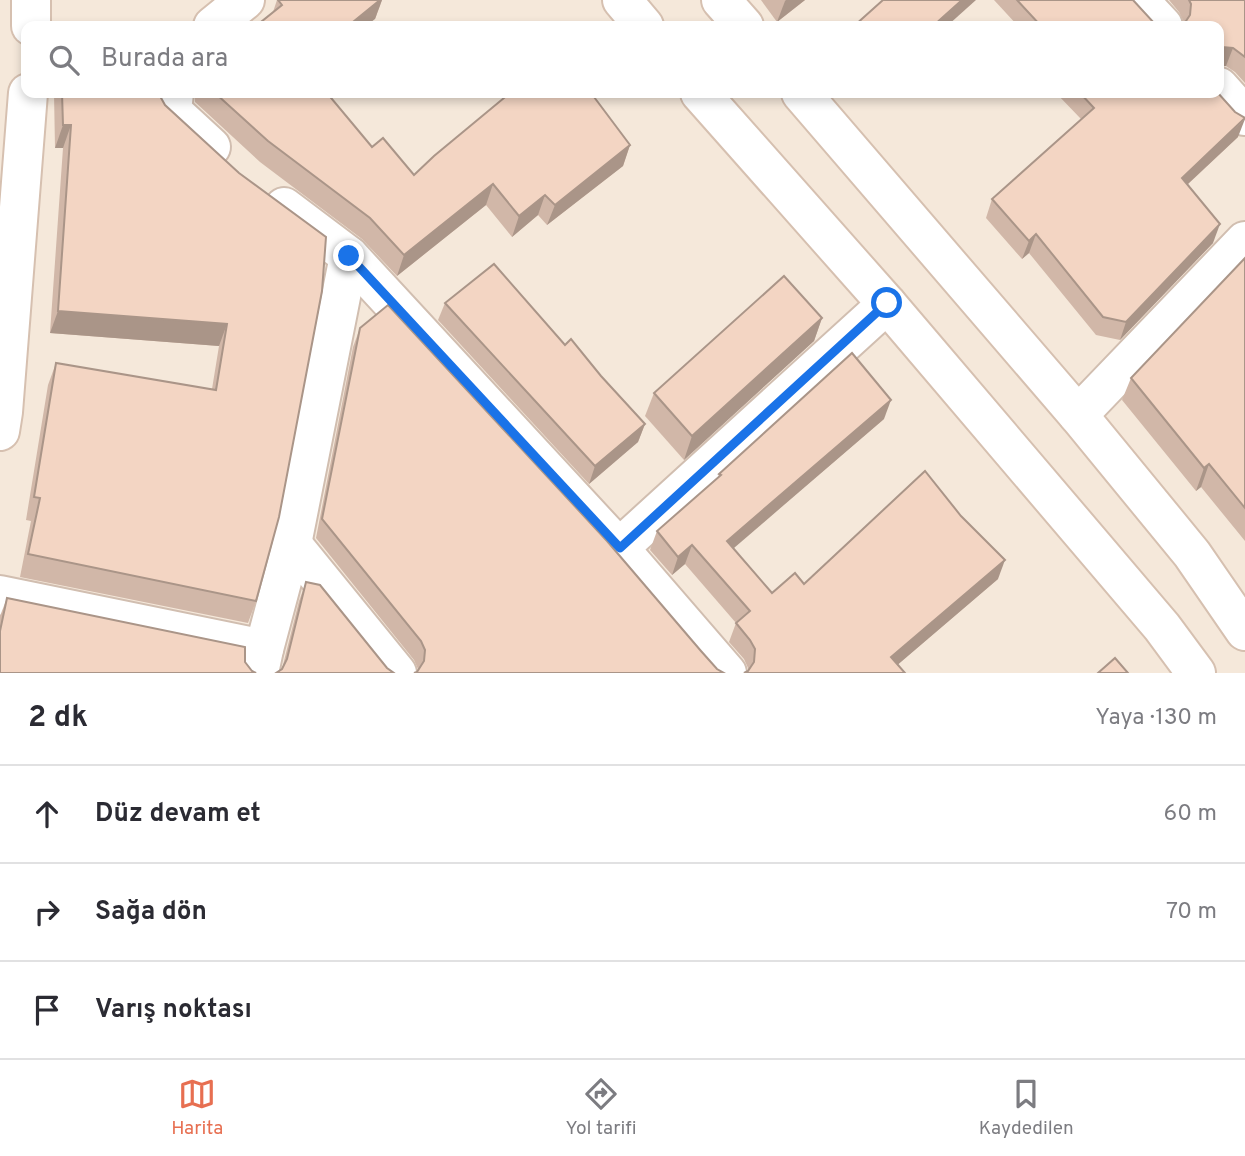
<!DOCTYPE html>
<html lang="tr">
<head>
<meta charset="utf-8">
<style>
  body { margin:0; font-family:Overpass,sans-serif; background:#f7f7f7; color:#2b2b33 }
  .stop { position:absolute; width:21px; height:21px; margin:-16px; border:5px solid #1a73e8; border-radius:50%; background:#fff }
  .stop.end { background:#1a73e8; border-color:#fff; box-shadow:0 2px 7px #0008 }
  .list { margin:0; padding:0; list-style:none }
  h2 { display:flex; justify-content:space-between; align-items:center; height:91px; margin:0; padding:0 28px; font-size:30px }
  h2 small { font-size:23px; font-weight:400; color:#7c7c81 }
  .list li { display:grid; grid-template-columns:46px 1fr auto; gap:21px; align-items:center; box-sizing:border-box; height:98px; padding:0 28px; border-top:2px solid #e1e1e2 }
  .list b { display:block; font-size:26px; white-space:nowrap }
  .list em { font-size:23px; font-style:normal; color:#7c7c81 }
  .icon { flex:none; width:38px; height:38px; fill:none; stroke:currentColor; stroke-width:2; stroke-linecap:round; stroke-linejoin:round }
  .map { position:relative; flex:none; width:1245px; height:673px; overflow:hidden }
  .search { position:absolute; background:#fff; box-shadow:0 4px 10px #0003; left:21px; right:21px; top:21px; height:77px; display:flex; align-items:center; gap:18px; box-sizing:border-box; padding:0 24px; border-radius:14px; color:#7c7c81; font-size:26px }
  .sheet { height:385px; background:#fff }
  nav { display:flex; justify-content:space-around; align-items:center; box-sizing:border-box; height:98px; border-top:2px solid #e1e1e2; background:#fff; font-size:19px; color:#7c7c81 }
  nav a { display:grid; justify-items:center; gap:4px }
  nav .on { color:#e76f51 }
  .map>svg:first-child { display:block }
  .residential { fill:#f5e8da; fill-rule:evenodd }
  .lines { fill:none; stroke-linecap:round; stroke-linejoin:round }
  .street-casing { stroke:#d1beb0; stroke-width:42 }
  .secondary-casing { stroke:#d6c0b0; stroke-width:42 }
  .street { stroke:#fff; stroke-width:38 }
  .secondary { stroke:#fff; stroke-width:38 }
  .wall { fill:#d1b7a8 }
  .shaded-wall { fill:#aa9588 }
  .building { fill:#f3d5c3; stroke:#aa9588; stroke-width:2 }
  .route { stroke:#1a73e8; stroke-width:9 }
</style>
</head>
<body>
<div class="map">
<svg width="1245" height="673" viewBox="0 0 1245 673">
  <rect width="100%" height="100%" fill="#fdf6ec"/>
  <path class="residential" d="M0,0H1245V673H0ZM26,26H1219V93H26Z"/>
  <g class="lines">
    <defs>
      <g id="street">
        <path d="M1139,0L1163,26"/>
        <path d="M1219,87L1245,116"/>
        <path d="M174,93L172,111L211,147"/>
        <path d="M284,207L349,256L619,548L727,673"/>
        <path d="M1078,415L1245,241"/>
        <path d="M292,544L397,673"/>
        <path d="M619,548L887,304"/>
        <path d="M0,595L264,649"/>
        <path d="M259,673L264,649L292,544L349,256"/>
      </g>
      <g id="secondary">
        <path d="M31,0V26"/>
        <path d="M622,0L644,26"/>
        <path d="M721,0L744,26"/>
        <path d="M213,26L245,0"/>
        <path d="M700,93L887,304L1162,627L1196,673"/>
        <path d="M801,93L1078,415L1192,554L1245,631"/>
        <path d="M0,431L3,412L28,93"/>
      </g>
    </defs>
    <use href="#street" class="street-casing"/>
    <use href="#secondary" class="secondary-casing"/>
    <use href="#street" class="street"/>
    <use href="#secondary" class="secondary"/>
  </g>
  <g class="wall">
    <path d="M277,0H382L375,19L273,12Z"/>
    <path d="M761,0H805L777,22Z"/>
    <path d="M994,0H1133L1154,23L1160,26H1018Z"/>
    <path d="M1169,0H1245V83L1235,72L1226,66L1184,24V22L1179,12Z"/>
    <path d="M54,93H159L160,96L165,105L239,173L256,601L248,623L20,577L31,521L26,520L48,385L56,363L212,389L219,346L50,333L63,148H55Z"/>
    <path d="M195,93H327L372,147L414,175L630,145L623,166L547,225L538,215L512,237L486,205L397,276L362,239L260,162L195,102Z"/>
    <path d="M1056,93H1218L1238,137L1187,185L1213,243L1120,340L1096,335L1029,253L1022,259L986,218L992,199L1081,119Z"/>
    <path d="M1245,258V541L1201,487L1196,491L1122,400L1131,378Z"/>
    <path d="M445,303L565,345L601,376L645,424L638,442L589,484L438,320Z"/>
    <path d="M822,318L814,341L684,460L645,416L654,393Z"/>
    <path d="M360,328L701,651L717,669L417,672L418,669L414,660L316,538L353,347Z"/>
    <path d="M884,419L733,548L772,593L804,584L998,579L897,665L748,670V668L744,659L729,642L736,623L685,564L672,575L650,550L657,531L718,478L719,474Z"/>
    <path d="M306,582L387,668L282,669L299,601Z"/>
    <path d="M7,598L245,662L252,671L0,673V616Z"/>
  </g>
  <g class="shaded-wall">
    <path d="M373,0H382L375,19L366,26H348Z"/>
    <path d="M786,0H805L777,22L785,1Z"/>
    <path d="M962,0H976L947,26H933Z"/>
    <path d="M1222,47L1233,48L1226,66H1219V49Z"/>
    <path d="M1245,119L1238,137L1175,196L1182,178Z"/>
    <path d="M63,125H71L63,148H55Z"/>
    <path d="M630,145L623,166L547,225L555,205Z"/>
    <path d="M493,184L486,205L397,276L404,255Z"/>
    <path d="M545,195L538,215L512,237L519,216Z"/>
    <path d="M1220,224L1213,243L1120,340L1126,322Z"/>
    <path d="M1036,234L1029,253L1022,259L1029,241Z"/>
    <path d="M58,311L227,324L219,346L50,333Z"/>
    <path d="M822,318L814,341L684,460L692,436Z"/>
    <path d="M891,400L884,419L720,560L727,541Z"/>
    <path d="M645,424L638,442L589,484L595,466Z"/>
    <path d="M1209,464L1201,487L1196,491L1204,468Z"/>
    <path d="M692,545L685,564L672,575L678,557Z"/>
    <path d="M1005,560L998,579L888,673L891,657Z"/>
  </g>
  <g class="building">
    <path d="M278,0H380L348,26H256L282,5Z"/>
    <path d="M883,0H962L933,26H854Z"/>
    <path d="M1017,0H1133L1154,23L1160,26H1041Z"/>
    <path d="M1189,0H1245V57L1233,48L1222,47L1219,49V26H1180L1184,24L1190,15L1191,4Z"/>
    <path d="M62,93H159L160,96L165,105L239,173L326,237L322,291L279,517L256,601L28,554L40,498L34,497L56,363L216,390L227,324L58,311L71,125H63Z"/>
    <path d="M215,93H327L372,147L383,138L414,175L434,156L510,93H591L630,145L555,205L545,195L519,216L493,184L404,255L370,218L268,141Z"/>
    <path d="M1080,93H1218L1235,112L1245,118L1182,178L1220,224L1126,322L1103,317L1036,234L1029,241L992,199L1094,108Z"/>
    <path d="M1245,258V508L1209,464L1204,468L1131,378Z"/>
    <path d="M494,264L565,345L571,339L601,376L645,424L595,466L445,303Z"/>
    <path d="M784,276L822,318L692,436L654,393Z"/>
    <path d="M388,305L607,541L701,651L717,669L724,673H414L417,672L424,661L425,650L421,641L322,519L360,328Z"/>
    <path d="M852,353L891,400L727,541L772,593L795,573L804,584L925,471L961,516L1005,560L891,657L905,673H744L748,671L754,662L755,649L750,640L736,623L750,611L692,545L678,557L657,531L721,475L719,474Z"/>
    <path d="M306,582L320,585L387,668L394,673H276L282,669L287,659Z"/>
    <path d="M7,598L245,647V662L252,671L256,673H0V631Z"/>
    <path d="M1115,658L1128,673H1098Z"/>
  </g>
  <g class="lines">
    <path class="route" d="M349,256L620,548L887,303"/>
  </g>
</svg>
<div class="stop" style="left:887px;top:303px"></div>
<div class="stop end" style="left:349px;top:256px"></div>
<div class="search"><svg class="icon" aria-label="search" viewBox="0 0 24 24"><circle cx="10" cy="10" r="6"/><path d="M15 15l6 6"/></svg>Burada ara</div>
</div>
<section class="sheet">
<h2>2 dk<small>Yaya · 130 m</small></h2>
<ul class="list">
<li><svg class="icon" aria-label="ahead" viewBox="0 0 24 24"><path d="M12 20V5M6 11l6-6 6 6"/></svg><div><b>Düz devam et</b></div><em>60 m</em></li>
<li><svg class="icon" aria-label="right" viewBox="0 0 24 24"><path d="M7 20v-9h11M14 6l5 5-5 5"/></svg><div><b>Sağa dön</b></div><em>70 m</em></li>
<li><svg class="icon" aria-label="arrive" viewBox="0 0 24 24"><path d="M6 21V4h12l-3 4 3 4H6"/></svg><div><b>Varış noktası</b></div></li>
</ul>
</section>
<nav>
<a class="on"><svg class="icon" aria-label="map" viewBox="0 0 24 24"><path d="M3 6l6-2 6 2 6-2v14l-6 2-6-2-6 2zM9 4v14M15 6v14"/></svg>Harita</a>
<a><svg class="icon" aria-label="directions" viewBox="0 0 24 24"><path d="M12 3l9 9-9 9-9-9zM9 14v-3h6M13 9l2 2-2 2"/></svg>Yol tarifi</a>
<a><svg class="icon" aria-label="saved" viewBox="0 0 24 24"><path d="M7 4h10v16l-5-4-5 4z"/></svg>Kaydedilen</a>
</nav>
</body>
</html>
